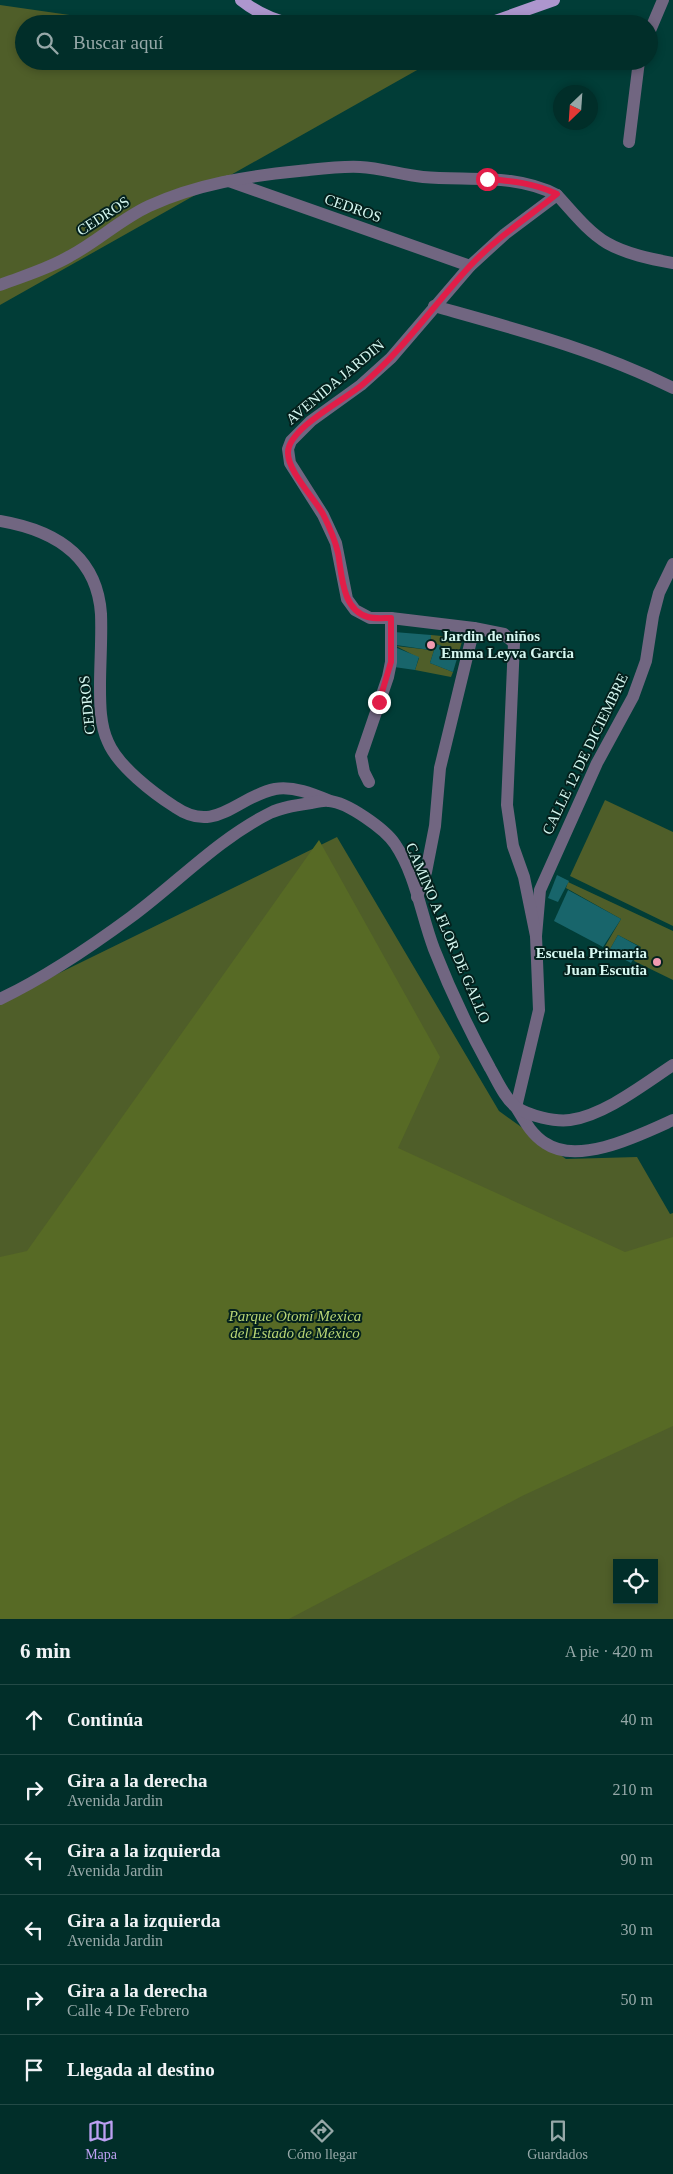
<!DOCTYPE html>
<html lang="es">
<head>
<meta charset="utf-8">
<style>
  body { margin:0; font-family:Georgia,serif; background:#0b3631; color:#f1f3f6 }
  .controls { position:absolute; right:15px; bottom:15px; display:grid; overflow:hidden; border-radius:0px; box-shadow:0 2px 8px #0003 }
  .controls button { width:45px; height:45px; display:grid; place-items:center; padding:0; border:0; border-bottom:1px solid #234a46; background:#012e29; color:#f1f3f6; font:25px sans-serif }
  .compass { position:absolute; left:553px; top:85px; width:45px; height:45px; border-radius:50%; background:#012e29; box-shadow:0 2px 8px #0003; rotate:205deg }
  .stop { position:absolute; width:15px; height:15px; margin:-11px; border:4px solid #e11d48; border-radius:50%; background:#fff }
  .stop.end { background:#e11d48; border-color:#fff; box-shadow:0 1px 5px #0008 }
  .list { margin:0; padding:0; list-style:none }
  h2 { display:flex; justify-content:space-between; align-items:center; height:65px; margin:0; padding:0 20px; font-size:21px }
  h2 small { font-size:16px; font-weight:400; color:#96a8a8 }
  .list li { display:grid; grid-template-columns:32px 1fr auto; gap:15px; align-items:center; box-sizing:border-box; height:70px; padding:0 20px; border-top:1px solid #234a46 }
  .list b { display:block; font-size:19px; white-space:nowrap }
  .list p { margin:0; font-size:16px; white-space:nowrap; color:#96a8a8 }
  .list em { font-size:16px; font-style:normal; color:#96a8a8 }
  .icon { flex:none; width:28px; height:28px; fill:none; stroke:currentColor; stroke-width:2; stroke-linecap:round; stroke-linejoin:round }
  .map { position:relative; flex:none; width:673px; height:1619px; overflow:hidden }
  .search { position:absolute; background:#012e29; box-shadow:0 2px 8px #0003; left:15px; right:15px; top:15px; height:55px; display:flex; align-items:center; gap:12px; box-sizing:border-box; padding:0 18px; border-radius:28px; color:#96a8a8; font-size:19px }
  .sheet { height:485px; background:#012e29 }
  nav { display:flex; justify-content:space-around; align-items:center; box-sizing:border-box; height:70px; border-top:1px solid #234a46; background:#012e29; font-size:14px; color:#96a8a8 }
  nav a { display:grid; justify-items:center; gap:2px }
  nav .on { color:#bca0f2 }
  .map>svg:first-child { display:block }
  .green { fill:#4f5e29; fill-rule:evenodd }
  .forest { fill:#576a25 }
  .building { fill:#18656b }
  .lines { fill:none; stroke-linecap:round; stroke-linejoin:round }
  .minor { stroke:#716681; stroke-width:12 }
  .major { stroke:#ad96ce; stroke-width:12 }
  .route { stroke:#e11d48; stroke-width:6 }
  .poi-dot { fill:#f19ab1; stroke:#04211d; stroke-width:2 }
  .labels { text-anchor:middle; dominant-baseline:central; stroke-width:4; stroke-linejoin:round; paint-order:stroke }
  .street-label { font-size:15px; fill:#d6f8f1; stroke:#04211d }
  .poi-label { font-size:15px; font-weight:bold; fill:#d6f8f1; stroke:#04211d; text-anchor:start }
  .park-label { font-size:15px; font-style:italic; fill:#b8d575; stroke:#04211d }
</style>
</head>
<body>
<div class="map">
<svg width="673" height="1619" viewBox="0 0 673 1619">
  <rect width="100%" height="100%" fill="#013d37"/>
  <g class="green">
    <path d="M0,5L132,24H24V61H397L426,65L0,305Z"/>
    <path d="M431,635L463,638L459,652L436,644L430,663L453,672L451,677L415,670L419,658L396,646L431,650Z"/>
    <path d="M605,800L673,832V926L570,876Z"/>
    <path d="M337,837L499,1111L566,1159L637,1157L670,1214L673,1213V1619H0V1002ZM617,1563H654V1600H617Z"/>
    <path d="M568,882L673,931V980L634,961L641,947L618,935L609,951L604,948L621,919L566,888Z"/>
  </g>
  <path class="forest" d="M319,840L440,1057L398,1148L625,1252L673,1237V1426L522,1496L289,1619H0V1257L27,1251Z"/>
  <g class="building">
    <path d="M394,632L431,635L430,650L396,645Z"/>
    <path d="M436,644L459,652L453,672L430,663Z"/>
    <path d="M397,648L419,657L415,670L394,667Z"/>
    <path d="M557,875L569,881L558,902L548,898Z"/>
    <path d="M568,890L621,919L603,947L554,921Z"/>
    <path d="M618,935L640,947L631,963L609,951Z"/>
  </g>
  <g class="lines">
    <g class="minor">
      <path d="M649,33L663,0"/>
      <path d="M629,142L639,61"/>
      <path d="M229,181L470,266"/>
      <path d="M0,285C23,276 48,269 70,256C98,241 121,219 149,206C197,184 248,176 299,171C319,169 340,166 360,167C381,168 402,175 423,177C468,181 515,173 557,195"/>
      <path d="M434,306C516,329 597,350 673,388"/>
      <path d="M0,521C53,530 97,555 101,614C102,638 100,662 100,686C100,704 100,725 108,742C118,766 153,793 175,807C216,835 236,797 275,789C294,786 313,794 330,801"/>
      <path d="M673,564L659,593L653,616L646,661L633,697L597,763L540,890L536,936L539,1010L516,1107C524,1120 531,1134 545,1143C578,1166 640,1135 673,1120"/>
      <path d="M369,782L364,772L361,756L388,677L391,662V618"/>
      <path d="M417,897L426,872L435,826L440,768L474,628"/>
      <path d="M536,936L524,877L513,846L507,805L514,643L504,634L474,628L391,618H370L355,610L347,599L336,543L323,515L290,463L288,449L291,441L311,421L361,385L391,358L470,266L505,234L557,195C572,211 587,231 607,243C626,254 651,259 673,263"/>
      <path d="M0,999C42,979 93,945 131,917C177,883 218,839 270,813C282,807 297,805 311,803C316,802 324,800 329,801C347,802 385,829 395,844C416,875 421,915 434,949C450,990 469,1030 490,1068C497,1080 505,1099 516,1107C529,1116 555,1122 570,1120C605,1115 644,1084 673,1065"/>
    </g>
    <g class="major">
      <path d="M241,0C256,12 273,20 292,24"/>
      <path d="M487,24L554,0"/>
    </g>
  </g>
  <g class="lines">
    <path class="route" d="M379,702L391,662V618C384,618 375,619 368,617C342,610 342,575 338,553C335,540 329,526 323,514C314,498 287,470 288,452C289,428 344,400 362,385C403,350 433,306 469,267C495,239 527,218 557,194C534,183 512,181 487,179"/>
  </g>
  <g class="poi-dot">
    <circle cx="431" cy="645" r="5"/>
    <circle cx="657" cy="962" r="5"/>
  </g>
  <g class="labels">
    <g class="street-label">
      <text transform="translate(353 208) rotate(19)">CEDROS</text>
      <text transform="translate(103 216) rotate(-33)">CEDROS</text>
      <text transform="translate(335 382) rotate(-40)">AVENIDA JARDIN</text>
      <text transform="translate(87 705) rotate(-96)">CEDROS</text>
      <text transform="translate(585 754) rotate(-64)">CALLE 12 DE DICIEMBRE</text>
      <text transform="translate(448 933) rotate(67)">CAMINO A FLOR DE GALLO</text>
    </g>
    <g class="poi-label">
      <text x="441" y="636">Jardin de niños<tspan x="441" dy="17">Emma Leyva Garcia</tspan></text>
      <text x="647" y="953" text-anchor="end">Escuela Primaria<tspan x="647" dy="17">Juan Escutia</tspan></text>
    </g>
    <g class="park-label">
      <text x="295" y="1316">Parque Otomí Mexica<tspan x="295" dy="17">del Estado de México</tspan></text>
    </g>
  </g>
</svg>
<div class="controls">
<button><svg class="icon" aria-label="locate" viewBox="0 0 24 24"><circle cx="12" cy="12" r="6"/><path d="M12 2v4M12 18v4M2 12h4M18 12h4"/></svg></button>
</div>
<svg class="compass" viewBox="-18 -18 36 36"><path d="M0-13l5 13h-10z" fill="#e53935"/><path d="M0 13l5-13h-10z" fill="#96a8a8"/></svg>
<div class="stop" style="left:487px;top:179px"></div>
<div class="stop end" style="left:379px;top:702px"></div>
<div class="search"><svg class="icon" aria-label="search" viewBox="0 0 24 24"><circle cx="10" cy="10" r="6"/><path d="M15 15l6 6"/></svg>Buscar aquí</div>
</div>
<section class="sheet">
<h2>6 min<small>A pie · 420 m</small></h2>
<ul class="list">
<li><svg class="icon" aria-label="ahead" viewBox="0 0 24 24"><path d="M12 20V5M6 11l6-6 6 6"/></svg><div><b>Continúa</b></div><em>40 m</em></li>
<li><svg class="icon" aria-label="right" viewBox="0 0 24 24"><path d="M7 20v-9h11M14 6l5 5-5 5"/></svg><div><b>Gira a la derecha</b><p>Avenida Jardin</p></div><em>210 m</em></li>
<li><svg class="icon" aria-label="left" viewBox="0 0 24 24"><path d="M17 20v-9H6M10 6l-5 5 5 5"/></svg><div><b>Gira a la izquierda</b><p>Avenida Jardin</p></div><em>90 m</em></li>
<li><svg class="icon" aria-label="left" viewBox="0 0 24 24"><path d="M17 20v-9H6M10 6l-5 5 5 5"/></svg><div><b>Gira a la izquierda</b><p>Avenida Jardin</p></div><em>30 m</em></li>
<li><svg class="icon" aria-label="right" viewBox="0 0 24 24"><path d="M7 20v-9h11M14 6l5 5-5 5"/></svg><div><b>Gira a la derecha</b><p>Calle 4 De Febrero</p></div><em>50 m</em></li>
<li><svg class="icon" aria-label="arrive" viewBox="0 0 24 24"><path d="M6 21V4h12l-3 4 3 4H6"/></svg><div><b>Llegada al destino</b></div></li>
</ul>
</section>
<nav>
<a class="on"><svg class="icon" aria-label="map" viewBox="0 0 24 24"><path d="M3 6l6-2 6 2 6-2v14l-6 2-6-2-6 2zM9 4v14M15 6v14"/></svg>Mapa</a>
<a><svg class="icon" aria-label="directions" viewBox="0 0 24 24"><path d="M12 3l9 9-9 9-9-9zM9 14v-3h6M13 9l2 2-2 2"/></svg>Cómo llegar</a>
<a><svg class="icon" aria-label="saved" viewBox="0 0 24 24"><path d="M7 4h10v16l-5-4-5 4z"/></svg>Guardados</a>
</nav>
</body>
</html>
